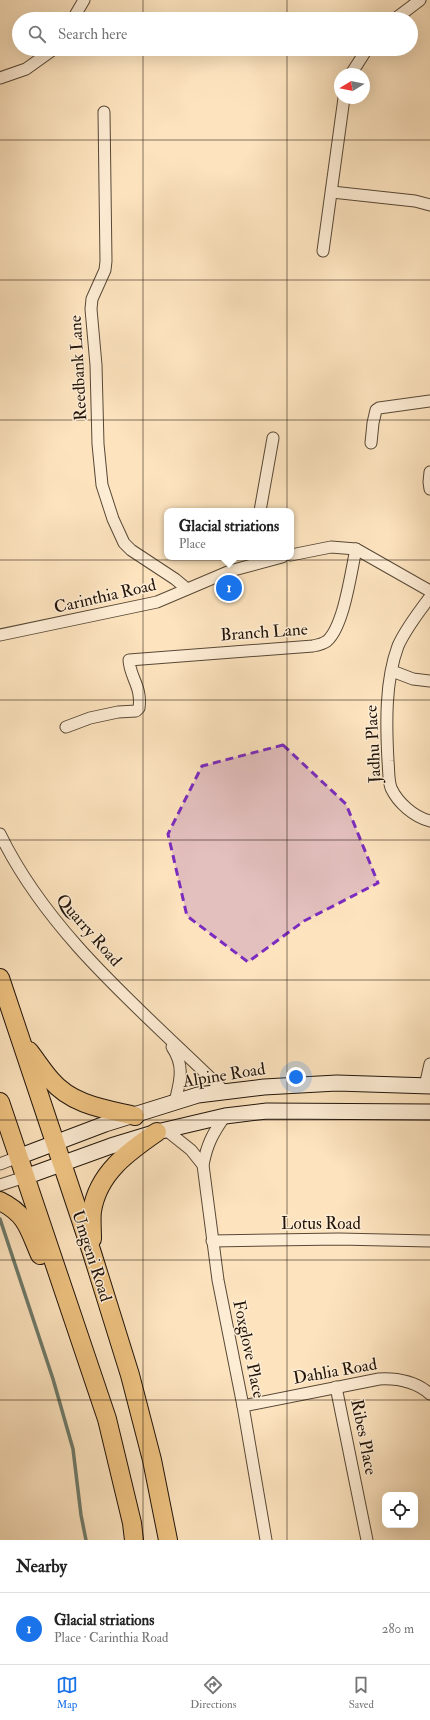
<!DOCTYPE html>
<html lang="en">
<head>
<meta charset="utf-8">
<style>
  body { margin:0; font-family:"IM FELL Double Pica",serif; background:#f2f2f2; color:#222 }
  .controls { position:absolute; right:12px; bottom:12px; display:grid; overflow:hidden; border-radius:8px; box-shadow:0 4px 16px #0002 }
  .controls button { width:36px; height:36px; display:grid; place-items:center; padding:0; border:0; border-bottom:1px solid #e0e0e0; background:#fff; color:#222; font:20px sans-serif }
  .compass { position:absolute; left:334px; top:68px; width:36px; height:36px; border-radius:50%; background:#fff; box-shadow:0 4px 16px #0002; rotate:260deg }
  .you { position:absolute; left:296px; top:1077px; width:14px; height:14px; margin:-10px; border:3px solid #fff; border-radius:50%; background:#1a73e8; box-shadow:0 0 0 6px #1a73e833 }
  .badge { display:grid; place-items:center; width:26px; height:26px; border-radius:50%; background:#1a73e8; color:#fff; font-size:13px; font-weight:700 }
  .pin { position:absolute; translate:-50% -50%; border:2px solid #fff; box-shadow:0 1px 4px #0006 }
  .popup { position:absolute; left:164px; top:508px; width:130px; height:52px; box-sizing:border-box; display:grid; place-content:center; border-radius:8px; background:#fff; filter:drop-shadow(0 1px 3px #0005); font-size:13px; white-space:nowrap; color:#767676 }
  .popup b { font-size:15px; color:#222 }
  .popup::after { content:''; position:absolute; left:50%; top:100%; margin-left:-8px; border:8px solid transparent; border-top-color:#fff }
  .list { margin:0; padding:0; list-style:none }
  h2 { display:flex; justify-content:space-between; align-items:center; height:52px; margin:0; padding:0 16px; font-size:17px }
  h2 small { font-size:13px; font-weight:400; color:#767676 }
  .list li { display:grid; grid-template-columns:26px 1fr auto; gap:12px; align-items:center; box-sizing:border-box; height:72px; padding:0 16px; border-top:1px solid #e0e0e0 }
  .list b { display:block; font-size:15px; white-space:nowrap }
  .list p { margin:0; font-size:13px; white-space:nowrap; color:#767676 }
  .list em { font-size:13px; font-style:normal; color:#767676 }
  .icon { flex:none; width:22px; height:22px; fill:none; stroke:currentColor; stroke-width:2; stroke-linecap:round; stroke-linejoin:round }
  .map { position:relative; flex:none; width:430px; height:1540px; overflow:hidden }
  .search { position:absolute; background:#fff; box-shadow:0 4px 16px #0002; left:12px; right:12px; top:12px; height:44px; display:flex; align-items:center; gap:10px; box-sizing:border-box; padding:0 14px; border-radius:22px; color:#767676; font-size:15px }
  .sheet { height:124px; background:#fff }
  nav { display:flex; justify-content:space-around; align-items:center; box-sizing:border-box; height:56px; border-top:1px solid #e0e0e0; background:#fff; font-size:11px; color:#767676 }
  nav a { display:grid; justify-items:center; gap:2px }
  nav .on { color:#1a73e8 }
  .map>svg:first-child { display:block }
  .lines { fill:none; stroke-linecap:round; stroke-linejoin:round }
  .stream { stroke:#6e7b6b; stroke-width:3.5 }
  .minor-casing { stroke:#584836; stroke-width:13 }
  .secondary-casing { stroke:#211409; stroke-width:17 }
  .trunk-casing { stroke:#211409; stroke-width:20 }
  .minor { stroke:#feedd5; stroke-width:11 }
  .secondary { stroke:#feedd5; stroke-width:15 }
  .trunk { stroke:#eec280; stroke-width:18 }
  .marked { fill:#7b2cbf; fill-opacity:0.2; stroke:#7b2cbf; stroke-width:3; stroke-dasharray:8 5; stroke-linejoin:round }
  .grid { fill:none; stroke:#211409; stroke-width:1; stroke-opacity:0.55 }
  .labels { text-anchor:middle; dominant-baseline:central; stroke-width:3; stroke-linejoin:round; paint-order:stroke }
  .street-label { font-size:17px; fill:#211409; stroke:#feedd5 }
</style>
</head>
<body>
<div class="map">
<svg width="430" height="1540" viewBox="0 0 430 1540">
  <rect width="100%" height="100%" fill="#fde4bf"/>
  <filter id="stains"><feTurbulence type="fractalNoise" baseFrequency=".005" numOctaves="4"/><feColorMatrix values="0 0 0 0 .2 0 0 0 0 .09 0 0 0 0 .02 0 0 0 .5 -.17"/></filter>
  <radialGradient id="worn" r=".72"><stop offset=".6" stop-color="#630" stop-opacity="0"/><stop offset="1" stop-color="#630" stop-opacity=".3"/></radialGradient>
  <g class="lines">
    <path class="stream" d="M0,1219L53,1379L73,1449L81,1515L86,1540"/>
    <defs>
      <g id="minor">
        <path d="M73,19L84,0"/>
        <path d="M395,19L420,0"/>
        <path d="M351,74L367,49"/>
        <path d="M0,78L26,69L54,49"/>
        <path d="M104,112L106,261L105,270L92,299L91,309L96,365L98,444L102,485L113,519L124,543L131,550L175,579L187,589"/>
        <path d="M332,192L415,201L430,205"/>
        <path d="M323,251L344,98"/>
        <path d="M371,443L373,423L376,410L379,408L430,401"/>
        <path d="M430,472L429,482L430,489"/>
        <path d="M260,511L273,438"/>
        <path d="M291,555L331,547L356,549L430,591"/>
        <path d="M430,597C419,612 406,628 398,646C385,681 386,724 388,761C389,770 388,779 391,788C398,803 414,817 430,821"/>
        <path d="M0,635L157,602L230,571L282,557"/>
        <path d="M392,671L413,679L430,681"/>
        <path d="M66,727L90,718L118,712L136,711L139,708C142,686 130,678 129,660L313,646C318,645 323,644 327,641C344,626 351,572 356,549"/>
        <path d="M0,834C50,937 144,1012 224,1091"/>
        <path d="M172,1047C185,1066 180,1081 175,1102"/>
        <path d="M425,1086L430,1064"/>
        <path d="M225,1116C213,1133 207,1144 203,1165L218,1280L243,1406L266,1540"/>
        <path d="M166,1130L191,1150L203,1165"/>
        <path d="M0,1164L18,1157"/>
        <path d="M0,1185L25,1177"/>
        <path d="M212,1241L339,1239L430,1241"/>
        <path d="M336,1387L367,1540"/>
        <path d="M243,1406L379,1379C398,1378 415,1381 430,1394"/>
      </g>
      <g id="secondary">
        <path d="M18,1157L105,1124L198,1095L264,1087L337,1083L430,1086"/>
        <path d="M25,1177L111,1146L157,1132L225,1116L267,1111L430,1112"/>
      </g>
      <g id="trunk">
        <path d="M0,978L92,1253L130,1375L152,1460L168,1540"/>
        <path d="M29,1051C36,1060 43,1071 51,1080C72,1105 105,1109 135,1116"/>
        <path d="M0,1102L107,1419L132,1523L134,1540"/>
        <path d="M0,1201C27,1214 29,1230 40,1255"/>
        <path d="M92,1239C92,1230 91,1219 92,1211C98,1173 128,1152 157,1132"/>
      </g>
    </defs>
    <use href="#minor" class="minor-casing"/>
    <use href="#secondary" class="secondary-casing"/>
    <use href="#trunk" class="trunk-casing"/>
    <use href="#minor" class="minor"/>
    <use href="#secondary" class="secondary"/>
    <use href="#trunk" class="trunk"/>
  </g>
  <path class="marked" d="M283,745L346,804L378,883L304,921L248,962L187,916L168,834L202,766Z"/>
  <path class="grid" d="M143,0V19M287,0V19M143,49V1540M287,49V1540M0,140H430M0,280H430M0,420H430M0,560H430M0,700H430M0,840H430M0,980H430M0,1120H430M0,1260H430M0,1400H430"/>
  <g class="labels">
    <g class="street-label">
      <text transform="translate(78 368) rotate(-93)">Reedbank Lane</text>
      <text transform="translate(105 596) rotate(-13)">Carinthia Road</text>
      <text transform="translate(264 632) rotate(-4)">Branch Lane</text>
      <text transform="translate(373 744) rotate(-93)">Jadhu Place</text>
      <text transform="translate(89 930) rotate(49)">Quarry Road</text>
      <text transform="translate(224 1075) rotate(-9)">Alpine Road</text>
      <text x="321" y="1223">Lotus Road</text>
      <text transform="translate(92 1256) rotate(72)">Umgeni Road</text>
      <text transform="translate(249 1349) rotate(78)">Foxglove Place</text>
      <text transform="translate(335 1371) rotate(-10)">Dahlia Road</text>
      <text transform="translate(364 1437) rotate(79)">Ribes Place</text>
    </g>
  </g>
  <rect width="100%" height="100%" filter="url(#stains)"/>
  <rect width="100%" height="100%" fill="url(#worn)"/>
</svg>
<div class="controls">
<button><svg class="icon" aria-label="locate" viewBox="0 0 24 24"><circle cx="12" cy="12" r="6"/><path d="M12 2v4M12 18v4M2 12h4M18 12h4"/></svg></button>
</div>
<svg class="compass" viewBox="-18 -18 36 36"><path d="M0-13l5 13h-10z" fill="#e53935"/><path d="M0 13l5-13h-10z" fill="#767676"/></svg>
<div class="you"></div>
<div class="pin badge" style="left:229px;top:588px">1</div>
<div class="popup"><b>Glacial striations</b>Place</div>
<div class="search"><svg class="icon" aria-label="search" viewBox="0 0 24 24"><circle cx="10" cy="10" r="6"/><path d="M15 15l6 6"/></svg>Search here</div>
</div>
<section class="sheet">
<h2>Nearby<small></small></h2>
<ul class="list">
<li><span class="badge">1</span><div><b>Glacial striations</b><p>Place · Carinthia Road</p></div><em>280 m</em></li>
</ul>
</section>
<nav>
<a class="on"><svg class="icon" aria-label="map" viewBox="0 0 24 24"><path d="M3 6l6-2 6 2 6-2v14l-6 2-6-2-6 2zM9 4v14M15 6v14"/></svg>Map</a>
<a><svg class="icon" aria-label="directions" viewBox="0 0 24 24"><path d="M12 3l9 9-9 9-9-9zM9 14v-3h6M13 9l2 2-2 2"/></svg>Directions</a>
<a><svg class="icon" aria-label="saved" viewBox="0 0 24 24"><path d="M7 4h10v16l-5-4-5 4z"/></svg>Saved</a>
</nav>
</body>
</html>
